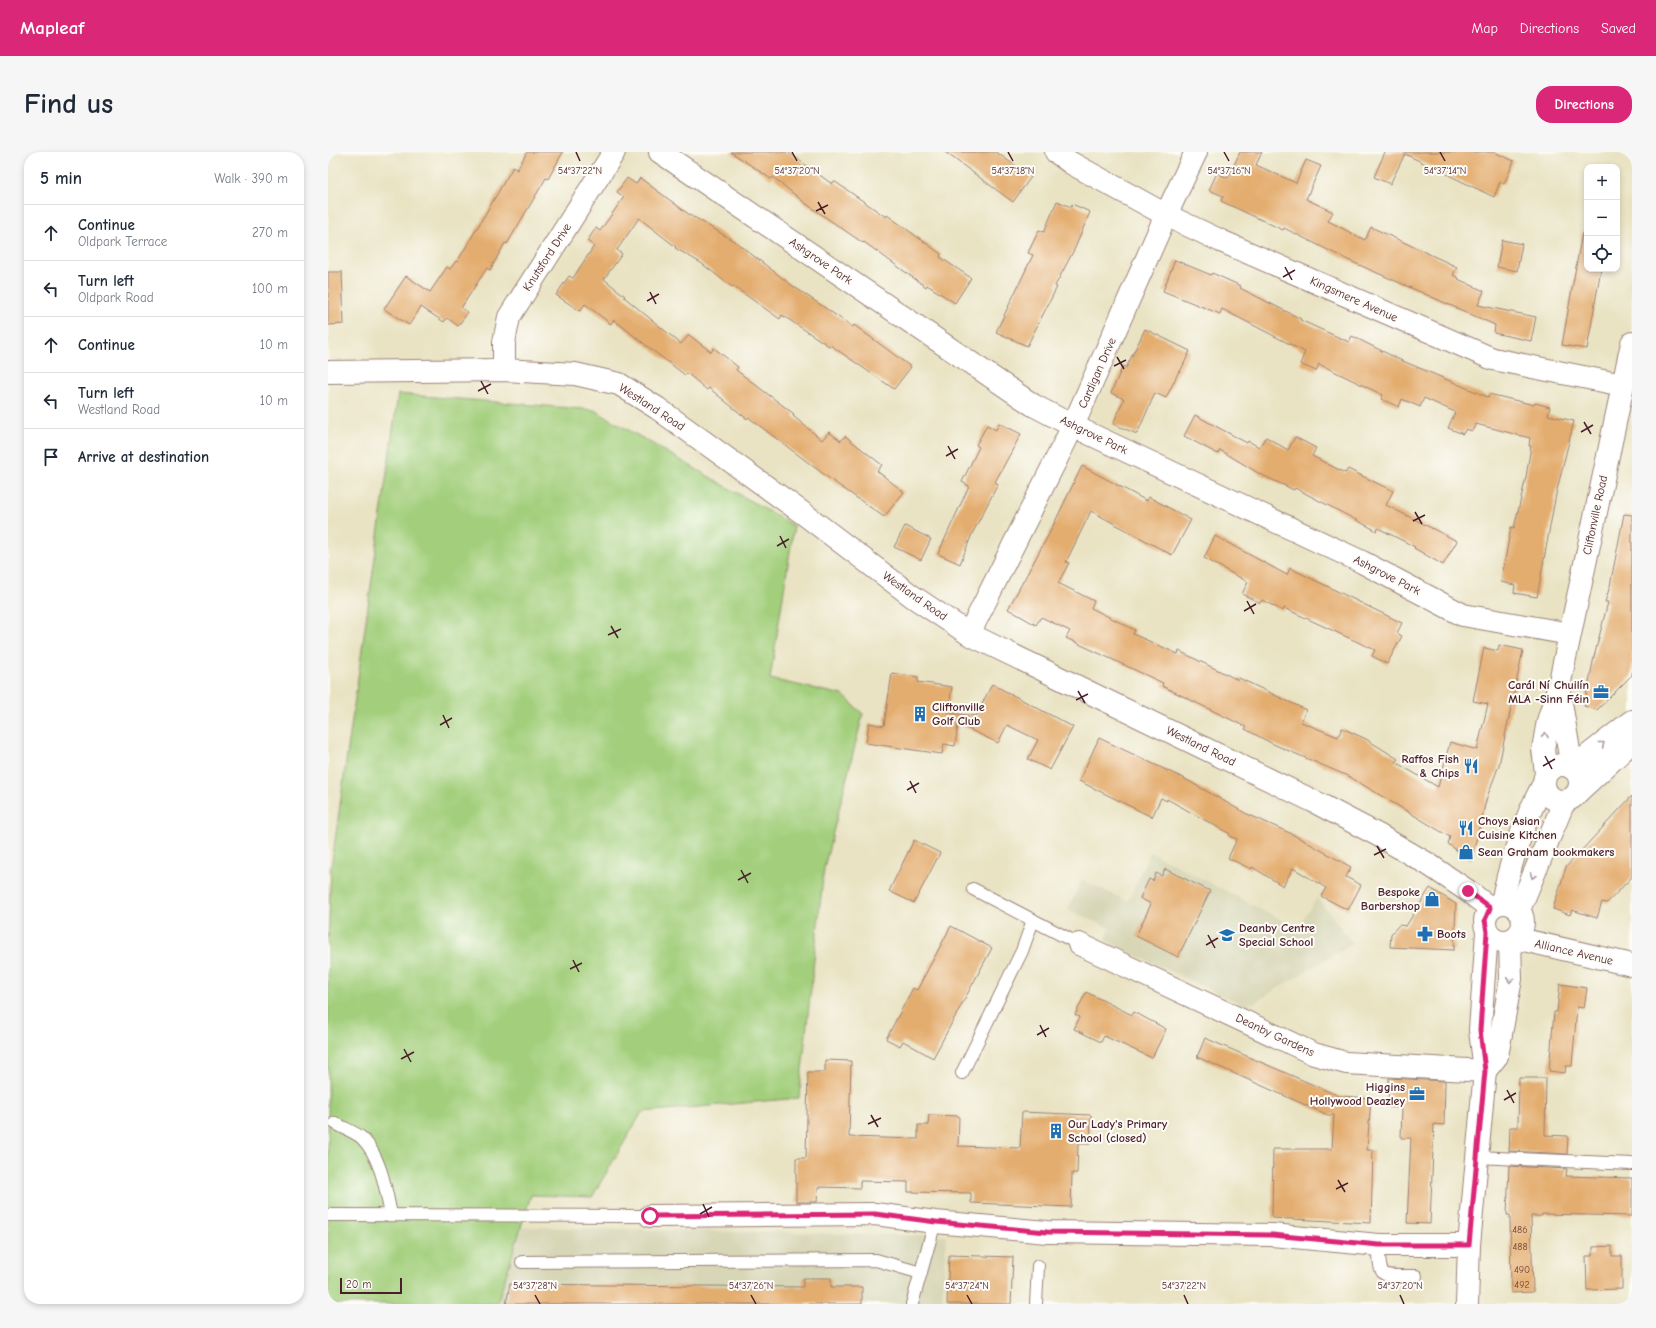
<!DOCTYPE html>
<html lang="en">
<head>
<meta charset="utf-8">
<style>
  body { margin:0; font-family:"Comic Neue",sans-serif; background:#f6f6f7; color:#1f2937 }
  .controls { position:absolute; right:12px; top:12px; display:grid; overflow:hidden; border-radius:8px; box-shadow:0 2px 6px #0003 }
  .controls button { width:36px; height:36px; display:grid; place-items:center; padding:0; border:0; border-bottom:1px solid #e0e1e3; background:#fff; color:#1f2937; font:20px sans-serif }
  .scale { position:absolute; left:12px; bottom:10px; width:62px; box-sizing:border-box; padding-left:4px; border:2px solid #4a1f2b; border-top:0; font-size:11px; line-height:14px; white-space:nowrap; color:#4a1f2b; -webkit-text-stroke:3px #fdfcf7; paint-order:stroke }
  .stop { position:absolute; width:12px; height:12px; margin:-9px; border:3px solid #db2777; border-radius:50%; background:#fff }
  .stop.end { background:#db2777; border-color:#fff; box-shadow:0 1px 4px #0008 }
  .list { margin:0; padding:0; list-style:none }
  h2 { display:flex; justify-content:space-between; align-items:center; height:52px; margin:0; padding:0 16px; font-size:17px }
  h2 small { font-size:13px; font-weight:400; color:#747a83 }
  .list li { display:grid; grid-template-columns:26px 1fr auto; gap:12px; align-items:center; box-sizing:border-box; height:56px; padding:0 16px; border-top:1px solid #e0e1e3 }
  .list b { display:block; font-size:15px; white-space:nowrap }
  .list p { margin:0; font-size:13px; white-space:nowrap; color:#747a83 }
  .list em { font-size:13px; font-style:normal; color:#747a83 }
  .icon { flex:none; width:22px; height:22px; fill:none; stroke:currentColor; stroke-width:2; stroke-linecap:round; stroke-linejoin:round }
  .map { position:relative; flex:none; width:1304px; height:1152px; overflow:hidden; border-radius:16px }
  header { display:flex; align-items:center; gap:24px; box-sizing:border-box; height:56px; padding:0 20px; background:#db2777; color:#fff }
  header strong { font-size:19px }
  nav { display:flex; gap:22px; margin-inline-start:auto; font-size:14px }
  .intro { display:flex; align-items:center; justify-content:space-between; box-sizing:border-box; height:96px; padding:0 24px }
  h1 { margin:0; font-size:28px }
  .button { padding:10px 18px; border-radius:16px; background:#db2777; color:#fff; font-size:14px; font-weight:700 }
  main { display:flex; gap:24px; padding:0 24px }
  aside { flex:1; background:#fff; border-radius:16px; box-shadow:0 2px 6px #0003 }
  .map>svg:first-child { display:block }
  .built { fill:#d7d6b6 }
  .green { fill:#a3cf7c; stroke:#767754 }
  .building { fill:#e4ad70 }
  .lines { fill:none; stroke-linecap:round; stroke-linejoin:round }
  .service-casing { stroke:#9a8177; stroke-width:14 }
  .minor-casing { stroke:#9a8177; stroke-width:24 }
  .tertiary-casing { stroke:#9a8177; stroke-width:24 }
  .secondary-casing { stroke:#9a8177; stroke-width:24 }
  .service { stroke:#fff; stroke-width:12 }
  .minor { stroke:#fff; stroke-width:22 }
  .tertiary { stroke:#fff; stroke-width:22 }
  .secondary { stroke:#fff; stroke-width:22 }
  .oneway { stroke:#ae9aa0 }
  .route { stroke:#db2777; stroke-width:5 }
  .ticks { fill:none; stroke:#4a1f2b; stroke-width:1.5 }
  .labels { text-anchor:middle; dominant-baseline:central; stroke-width:4; stroke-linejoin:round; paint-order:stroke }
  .number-label { font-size:10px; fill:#70423c }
  .street-label { font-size:12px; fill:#4a1f2b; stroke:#fdfcf7 }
  .poi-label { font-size:12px; font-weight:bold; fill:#4a1f2b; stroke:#fdfcf7; text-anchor:start }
  .ticks-label { font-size:10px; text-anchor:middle; fill:#4a1f2b; stroke:#fdfcf7; stroke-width:4; stroke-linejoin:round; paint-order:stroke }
</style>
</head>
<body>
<header>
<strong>Mapleaf</strong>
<nav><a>Map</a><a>Directions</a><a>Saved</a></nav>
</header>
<div class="intro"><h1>Find us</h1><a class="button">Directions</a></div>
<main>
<aside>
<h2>5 min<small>Walk · 390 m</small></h2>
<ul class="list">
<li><svg class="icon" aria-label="ahead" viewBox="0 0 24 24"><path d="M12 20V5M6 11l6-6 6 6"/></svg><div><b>Continue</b><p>Oldpark Terrace</p></div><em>270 m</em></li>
<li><svg class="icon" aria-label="left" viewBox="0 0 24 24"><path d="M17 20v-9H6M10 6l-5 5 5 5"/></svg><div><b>Turn left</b><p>Oldpark Road</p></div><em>100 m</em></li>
<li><svg class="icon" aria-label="ahead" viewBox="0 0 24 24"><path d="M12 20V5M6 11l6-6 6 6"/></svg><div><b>Continue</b></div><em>10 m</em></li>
<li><svg class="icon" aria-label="left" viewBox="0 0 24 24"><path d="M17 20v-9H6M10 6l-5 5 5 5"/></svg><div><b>Turn left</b><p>Westland Road</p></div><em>10 m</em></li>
<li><svg class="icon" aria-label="arrive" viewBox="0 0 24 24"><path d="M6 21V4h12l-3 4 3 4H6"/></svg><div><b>Arrive at destination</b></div></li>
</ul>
</aside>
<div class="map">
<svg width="1304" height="1152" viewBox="0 0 1304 1152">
  <rect width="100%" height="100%" fill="#fdfcf7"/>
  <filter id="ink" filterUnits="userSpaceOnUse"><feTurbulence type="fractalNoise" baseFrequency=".025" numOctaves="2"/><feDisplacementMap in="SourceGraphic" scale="8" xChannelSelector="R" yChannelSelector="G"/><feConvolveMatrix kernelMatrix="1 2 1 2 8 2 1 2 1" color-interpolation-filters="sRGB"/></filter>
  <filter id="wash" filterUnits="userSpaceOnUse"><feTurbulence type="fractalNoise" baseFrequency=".012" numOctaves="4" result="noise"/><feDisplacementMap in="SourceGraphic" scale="16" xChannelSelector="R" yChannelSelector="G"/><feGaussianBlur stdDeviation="0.9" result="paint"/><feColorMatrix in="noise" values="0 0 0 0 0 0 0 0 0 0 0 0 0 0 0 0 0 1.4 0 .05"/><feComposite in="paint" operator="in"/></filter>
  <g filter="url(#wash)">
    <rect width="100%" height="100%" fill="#e9e3c3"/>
    <g class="built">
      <path d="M822,700L969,776L989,746L1025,791L919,855L777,789L782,776L740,758L754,728L800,749Z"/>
      <path d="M193,1075L618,1084L614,1152H169Z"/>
    </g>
    <path class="green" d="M70,242L266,258L466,374L442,527L515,543L535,562L496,716L471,946L314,960L264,1045L203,1043L169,1152H0V793L3,717Z"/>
    <g id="blocks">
      <g class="building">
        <path d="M199,0H235L220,27L218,26L179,92L177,91L162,118L159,116L133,156L140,160L130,174L119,166L116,170L93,155L81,173L56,157L78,124L102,140L119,115L122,117L128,109L129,110L185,15L189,18Z"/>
        <path d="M403,0H460L504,32L506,29L558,65L559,63L613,102L612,105L643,126L627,151L599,133L598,135L536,90L535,91L477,51L445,25L443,27Z"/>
        <path d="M617,0H668L703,25L685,50Z"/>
        <path d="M912,0H934L928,13L968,31L978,8L993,14L978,47L1005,60L1000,69L1037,88L1043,75L1129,115L1125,123L1131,126L1130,127L1156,139L1150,153L1208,165L1203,189L1166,181L1167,173L1020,108L956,76L955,78L893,49L895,44L881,38L889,21L900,26Z"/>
        <path d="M1057,0H1166L1186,9L1176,32L1172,30L1166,45L1077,2L1062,32L1046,25Z"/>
        <path d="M299,26L308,32L312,26L366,66V65L409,91L462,132L525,175L526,173L583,215L566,237L502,193L501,194L454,163L452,167L405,134L404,135L373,111L347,96L348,95L311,66L289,98L294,102L276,127L297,144L296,145L353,192L361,183L383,200L386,196L410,215L408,218L466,262L465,264L494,288L501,280L513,289L517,284L554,313L549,319L576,340L556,365L502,327L420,265L419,267L381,236L379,238L359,221L357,223L319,194L286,168L283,172L257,152L252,159L228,143L241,124L245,126L266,94L259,89L268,76L272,79L296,45L289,40Z"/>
        <path d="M729,49L743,55L744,52L762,60L747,96L727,134L729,135L699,194L668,180L705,103L700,101L711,78L716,80Z"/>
        <path d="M1254,81L1259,82V117H1273L1259,197L1234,193Z"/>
        <path d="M1174,88L1194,92L1189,119L1169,115Z"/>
        <path d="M847,108L883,123L884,121L913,134L912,136L973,167L972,168L1021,190L1024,184L1070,207L1160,245L1161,242L1206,253L1207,251L1222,255L1220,263L1246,269L1228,342L1209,445L1186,441L1187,433L1173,430L1183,375L1186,376L1198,325L1203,294H1201L1202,286L1148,272L1144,279L1138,277L1135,282L1120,276L1127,260L1096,246L1092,255L1074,247L1071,255L1053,247L1055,243L991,212L988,219L972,212L977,200L894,157L892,162L835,139Z"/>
        <path d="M0,120H14L16,172L0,173Z"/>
        <path d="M817,177L862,199L852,220L851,219L838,246L827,241L809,282L785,272L796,247L783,241L795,214L798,216Z"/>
        <path d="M867,263L919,291L920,289L931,295L938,285L960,298L967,285L988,296L984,304L1017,321L1020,317L1065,339L1058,353L1129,389L1115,413L1086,396L1087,395L1050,376L1049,379L967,336L966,338L932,322L892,298L890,302L856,284Z"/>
        <path d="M671,271L693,282L667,330L670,332L644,382L632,412L610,402L641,334L634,330L651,295L648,293L659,273L668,278Z"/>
        <path d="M754,314L819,349L821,345L863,368L844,403L763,359L738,410L741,411L730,431L766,449L763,456L807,478L805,482L850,502L851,499L910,528L911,526L978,558L973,570L1010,585L1014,576L1038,587L1070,607L1067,610L1110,635L1122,590L1149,598L1160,552L1145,549L1156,496L1170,499L1171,493L1195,498L1171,613L1159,645L1143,708L1120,692L1122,685L1022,625L945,592L917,577L918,575L834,534L835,531L738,486L742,479L713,465L708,473L680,457L721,382Z"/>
        <path d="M1296,362L1304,363V523L1269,558L1256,554L1266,505L1280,450H1277L1282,434Z"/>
        <path d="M577,374L603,387L593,408L566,395Z"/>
        <path d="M887,384L959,423L962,416L1074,471L1069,481L1074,484L1059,512L1044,504L1047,498L956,456L955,459L934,448L932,451L914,442L920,430L876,406Z"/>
        <path d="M564,521L590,525V530L624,535L620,561L648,564L664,532L745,575L722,618L700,607L710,588L679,573L670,591L630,572L627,594L616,592L614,602L538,591L541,571L556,574Z"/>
        <path d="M771,586L857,627L917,661L964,682L1023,715L1018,725L1033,733L1020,758L993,744L998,736L965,716L955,734L924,715L923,717L900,706L909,687L901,684L902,682L839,647V649L833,646L824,665L751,629Z"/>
        <path d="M1304,644V725L1279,751L1274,750L1269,766L1244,758L1242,763L1225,757L1238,715Z"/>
        <path d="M586,688L612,701L586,751L561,739Z"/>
        <path d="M837,717L882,739L850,805L808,784L823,752L812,746L821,727L825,729L828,721L834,724Z"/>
        <path d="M1102,736L1128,752L1126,798L1062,795L1063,782L1071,773L1078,774Z"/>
        <path d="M623,774L664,796L605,906L575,889L572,894L558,887L585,836L589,838Z"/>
        <path d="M1232,832L1259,836L1256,856L1249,855L1244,914H1238L1237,921L1221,919L1226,860H1229Z"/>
        <path d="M758,840L804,863L806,860L838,877L824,906L776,884L773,890L746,877L752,865L747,863Z"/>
        <path d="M877,886L1011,944L1043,946L1039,998H1045L1043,1071L944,1066L945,997H1004L1006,963H1000L869,905Z"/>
        <path d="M497,908L523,909L521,985L590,987V973H600L601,963L631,964L630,994L692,996L694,960L763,963L762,992H750L749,1021H744L743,1055L643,1051V1041L580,1040V1030L532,1029V1036L490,1035L489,1050H468V1006H478L480,920H497Z"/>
        <path d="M1061,926L1117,929L1116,973L1106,972L1102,1072L1079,1071L1083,986H1073L1074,956L1060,955Z"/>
        <path d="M1191,926H1218L1217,983L1240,984L1239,1002L1181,999L1182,975H1190Z"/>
        <path d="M1181,1014L1239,1017L1238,1024L1304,1026V1064L1214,1062V1064H1203L1205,1140L1183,1141L1182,1063H1179Z"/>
        <path d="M1284,1094V1104H1294V1137L1259,1138L1258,1104H1265V1095Z"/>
        <path d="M621,1103L685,1105L683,1152H619Z"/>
        <path d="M475,1126H503V1135H534V1152H178L182,1132L475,1135Z"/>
      </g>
    </g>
  </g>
  <g filter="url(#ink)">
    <use href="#blocks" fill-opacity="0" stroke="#9a8177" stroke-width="1"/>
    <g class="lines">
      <defs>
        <g id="service">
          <path d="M645,737L751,792"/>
          <path d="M634,921L694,799L705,768"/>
          <path d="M7,971C15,976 27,980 34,986C53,1005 58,1038 63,1063"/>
          <path d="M1149,1005L1304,1012"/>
          <path d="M0,1063L322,1064"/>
          <path d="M1051,1093C1051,1130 1054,1123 1088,1124"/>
          <path d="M194,1110L548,1108L593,1121"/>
          <path d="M584,1152L607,1070"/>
          <path d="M708,1152L710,1114"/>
        </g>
        <g id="minor">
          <path d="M332,0L705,253L745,274L1034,410L1135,463L1242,482"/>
          <path d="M728,0L743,11L838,63L893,89L1165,207L1295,233"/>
          <path d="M176,218V190L181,165L286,0"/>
          <path d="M641,482L745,274L838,63L868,0"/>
          <path d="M751,792L986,902L1018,911L1157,919"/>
          <path d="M322,1064L547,1062L607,1070L719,1080L944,1083L1051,1093H1141"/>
        </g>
        <g id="tertiary">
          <path d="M0,220L176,218L247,222L291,232L329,256L476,362L584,444L641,482L985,649L1050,683L1100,712L1140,739L1162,756"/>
          <path d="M1231,539L1244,616"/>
          <path d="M1218,621L1215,597L1220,569L1231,534L1304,191"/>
          <path d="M1187,786L1304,813"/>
        </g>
        <g id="secondary">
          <circle cx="1234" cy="631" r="18"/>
          <path d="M1244,616L1304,569"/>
          <path d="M1251,639L1304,590"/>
          <circle cx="1176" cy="770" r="19"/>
          <path d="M1174,751C1181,713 1197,666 1215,633"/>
          <path d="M1191,758L1236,650"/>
          <path d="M1157,919L1169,904L1183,827L1182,789"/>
          <path d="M1139,1152L1141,1093L1157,919L1152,878L1159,780"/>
        </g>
      </defs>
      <use href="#service" class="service-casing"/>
      <use href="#minor" class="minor-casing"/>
      <use href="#tertiary" class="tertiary-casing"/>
      <use href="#secondary" class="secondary-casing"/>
      <use href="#service" class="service"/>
      <use href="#minor" class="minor"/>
      <use href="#tertiary" class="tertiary"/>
      <use href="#secondary" class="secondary"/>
    </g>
    <defs><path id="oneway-chevron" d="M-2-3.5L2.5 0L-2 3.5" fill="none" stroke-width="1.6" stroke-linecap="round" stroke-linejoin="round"/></defs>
    <g class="oneway">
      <use href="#oneway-chevron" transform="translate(1217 583) rotate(-80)"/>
      <use href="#oneway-chevron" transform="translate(1274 592) rotate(-39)"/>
      <use href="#oneway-chevron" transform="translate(1205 724) rotate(113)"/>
      <use href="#oneway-chevron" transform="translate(1182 828) rotate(95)"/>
    </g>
  </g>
  <g class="lines" filter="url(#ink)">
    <path class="route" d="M322,1064L547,1062L608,1070L719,1080L944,1083L1051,1093H1141L1157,919L1152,878L1159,780L1157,768L1162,756L1140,739"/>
  </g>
  <path class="ticks" d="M248,0L252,9M464,0L469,9M680,0L685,9M896,0L901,9M1112,0L1117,9M490,50L497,62M488,59L500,53M957,115L964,128M955,125L967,118M322,140L328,152M319,149L331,142M789,205L796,217M786,214L798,208M153,229L160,242M150,239L163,232M1256,270L1263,282M1253,280L1265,273M620,294L627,307M618,304L630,297M1087,360L1094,372M1085,369L1097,363M452,384L458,396M449,394L461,387M919,449L926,462M916,459L928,452M283,474L290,486M280,483L293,477M750,539L757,551M748,548L760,542M115,563L121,576M112,573L124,566M1217,604L1224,617M1215,614L1227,607M582,629L588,641M579,638L591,631M1049,694L1056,706M1046,703L1058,697M413,718L420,731M410,728L423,721M880,783L887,796M878,793L890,786M245,808L251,820M242,817L254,811M712,873L718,885M709,883L721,876M76,897L83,910M73,907L86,900M1179,938L1186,951M1176,948L1188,941M543,963L550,975M540,972L553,966M1010,1028L1017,1040M1008,1037L1020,1031M375,1052L381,1065M372,1062L384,1055M207,1143L212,1152M423,1143L428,1152M639,1143L644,1152M856,1143L860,1152M1072,1143L1076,1152"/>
  <defs>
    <symbol id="office-bare" viewBox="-9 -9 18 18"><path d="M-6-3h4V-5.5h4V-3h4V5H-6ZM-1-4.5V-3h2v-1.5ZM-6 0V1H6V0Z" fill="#1f6fb2" stroke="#fdfcf7" stroke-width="2.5" paint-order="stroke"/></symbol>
    <symbol id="building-bare" viewBox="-9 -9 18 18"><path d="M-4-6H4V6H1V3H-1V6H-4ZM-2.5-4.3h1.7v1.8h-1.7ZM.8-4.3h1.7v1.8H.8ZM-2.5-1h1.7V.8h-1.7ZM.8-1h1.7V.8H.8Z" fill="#1f6fb2" stroke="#fdfcf7" stroke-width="2.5" paint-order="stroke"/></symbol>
    <symbol id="restaurant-bare" viewBox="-9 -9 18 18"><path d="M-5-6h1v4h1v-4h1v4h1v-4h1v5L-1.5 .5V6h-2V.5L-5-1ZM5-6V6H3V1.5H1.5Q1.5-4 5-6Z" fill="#1f6fb2" stroke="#fdfcf7" stroke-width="2.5" paint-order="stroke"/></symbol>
    <symbol id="shop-bare" viewBox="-9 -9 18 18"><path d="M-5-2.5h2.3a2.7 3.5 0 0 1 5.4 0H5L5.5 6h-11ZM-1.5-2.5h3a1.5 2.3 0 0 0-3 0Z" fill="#1f6fb2" stroke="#fdfcf7" stroke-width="2.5" paint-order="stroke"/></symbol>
    <symbol id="pharmacy-bare" viewBox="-9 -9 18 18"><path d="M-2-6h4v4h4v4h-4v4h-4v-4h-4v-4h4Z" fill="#1f6fb2" stroke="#fdfcf7" stroke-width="2.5" paint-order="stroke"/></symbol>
    <symbol id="school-bare" viewBox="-9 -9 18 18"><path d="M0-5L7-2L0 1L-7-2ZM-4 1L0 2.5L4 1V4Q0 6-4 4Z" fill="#1f6fb2" stroke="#fdfcf7" stroke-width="2.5" paint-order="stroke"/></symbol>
  </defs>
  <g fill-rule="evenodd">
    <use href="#office-bare" x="1262" y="529" width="22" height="22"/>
    <use href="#building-bare" x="581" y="551" width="22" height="22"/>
    <use href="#restaurant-bare" x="1132" y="603" width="22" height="22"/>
    <use href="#restaurant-bare" x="1127" y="665" width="22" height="22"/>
    <use href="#shop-bare" x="1127" y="689" width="22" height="22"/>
    <use href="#shop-bare" x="1093" y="736" width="22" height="22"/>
    <use href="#pharmacy-bare" x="1086" y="771" width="22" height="22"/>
    <use href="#school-bare" x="888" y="772" width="22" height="22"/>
    <use href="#office-bare" x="1078" y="931" width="22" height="22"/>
    <use href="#building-bare" x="717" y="968" width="22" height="22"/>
  </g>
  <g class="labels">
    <g class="number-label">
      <text x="1192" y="1078">486</text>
      <text x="1192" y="1095">488</text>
      <text x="1194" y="1118">490</text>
      <text x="1194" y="1133">492</text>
    </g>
    <g class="street-label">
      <text transform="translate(219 105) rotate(-57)">Knutsford Drive</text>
      <text transform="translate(493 109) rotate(34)">Ashgrove Park</text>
      <text transform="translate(1026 147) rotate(24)">Kingsmere Avenue</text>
      <text transform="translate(769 221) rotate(-66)">Cardigan Drive</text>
      <text transform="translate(324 255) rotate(33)">Westland Road</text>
      <text transform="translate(766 283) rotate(26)">Ashgrove Park</text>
      <text transform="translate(1267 363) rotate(-78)">Cliftonville Road</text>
      <text transform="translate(1059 423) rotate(27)">Ashgrove Park</text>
      <text transform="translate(587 444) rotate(35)">Westland Road</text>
      <text transform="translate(873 594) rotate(26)">Westland Road</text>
      <text transform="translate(1246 800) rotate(13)">Alliance Avenue</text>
      <text transform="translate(947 883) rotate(25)">Deanby Gardens</text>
    </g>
    <g class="poi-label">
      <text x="1261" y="533" text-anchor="end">Carál Ní Chuilín<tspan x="1261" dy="14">MLA -Sinn Féin</tspan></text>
      <text x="604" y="555">Cliftonville<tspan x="604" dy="14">Golf Club</tspan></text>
      <text x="1131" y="607" text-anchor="end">Raffos Fish<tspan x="1131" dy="14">&amp; Chips</tspan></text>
      <text x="1150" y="669">Choys Asian<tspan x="1150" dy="14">Cuisine Kitchen</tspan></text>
      <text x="1150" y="700">Sean Graham bookmakers</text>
      <text x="1092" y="740" text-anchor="end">Bespoke<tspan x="1092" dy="14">Barbershop</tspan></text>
      <text x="911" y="776">Deanby Centre<tspan x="911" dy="14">Special School</tspan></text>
      <text x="1109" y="782">Boots</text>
      <text x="1077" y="935" text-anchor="end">Higgins<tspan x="1077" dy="14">Hollywood Deazley</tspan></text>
      <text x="740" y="972">Our Lady's Primary<tspan x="740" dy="14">School (closed)</tspan></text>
    </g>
  </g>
  <g class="ticks-label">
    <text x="252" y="22">54°37'22"N</text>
    <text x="469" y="22">54°37'20"N</text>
    <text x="685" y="22">54°37'18"N</text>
    <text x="901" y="22">54°37'16"N</text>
    <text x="1117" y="22">54°37'14"N</text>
    <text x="207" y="1137">54°37'28"N</text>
    <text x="423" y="1137">54°37'26"N</text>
    <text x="639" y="1137">54°37'24"N</text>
    <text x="856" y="1137">54°37'22"N</text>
    <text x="1072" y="1137">54°37'20"N</text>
  </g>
</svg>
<div class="controls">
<button>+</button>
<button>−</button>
<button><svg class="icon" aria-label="locate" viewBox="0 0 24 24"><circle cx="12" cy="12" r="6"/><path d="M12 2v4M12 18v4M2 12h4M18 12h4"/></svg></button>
</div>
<div class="scale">20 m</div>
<div class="stop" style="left:322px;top:1064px"></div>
<div class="stop end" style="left:1140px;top:739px"></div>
</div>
</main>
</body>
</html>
